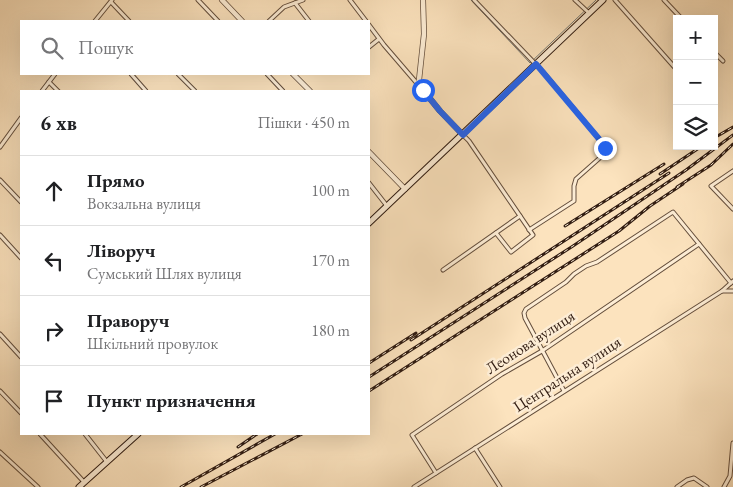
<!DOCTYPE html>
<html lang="uk">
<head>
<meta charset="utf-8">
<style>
  body { margin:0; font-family:"EB Garamond",serif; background:#f6f6f6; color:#202124 }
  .controls { position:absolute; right:15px; top:15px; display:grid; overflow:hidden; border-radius:0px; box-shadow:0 5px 20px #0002 }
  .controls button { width:45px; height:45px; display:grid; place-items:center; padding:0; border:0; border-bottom:1px solid #e0e0e0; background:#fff; color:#202124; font:25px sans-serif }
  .stop { position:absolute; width:15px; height:15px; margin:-11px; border:4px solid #2563eb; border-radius:50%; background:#fff }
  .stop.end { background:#2563eb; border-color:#fff; box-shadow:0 1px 5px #0008 }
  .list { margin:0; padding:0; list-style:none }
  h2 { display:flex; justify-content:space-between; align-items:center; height:65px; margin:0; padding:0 20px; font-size:21px }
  h2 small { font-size:16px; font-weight:400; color:#757577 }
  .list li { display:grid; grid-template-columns:32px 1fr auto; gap:15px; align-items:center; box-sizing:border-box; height:70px; padding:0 20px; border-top:1px solid #e0e0e0 }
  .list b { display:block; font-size:19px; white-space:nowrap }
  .list p { margin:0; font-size:16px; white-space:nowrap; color:#757577 }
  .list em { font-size:16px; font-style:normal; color:#757577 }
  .icon { flex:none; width:28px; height:28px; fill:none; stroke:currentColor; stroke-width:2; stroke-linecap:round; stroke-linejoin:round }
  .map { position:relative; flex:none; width:733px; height:487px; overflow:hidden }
  .search { position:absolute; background:#fff; box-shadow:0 5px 20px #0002; left:20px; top:20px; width:350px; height:55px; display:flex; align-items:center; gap:12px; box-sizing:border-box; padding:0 18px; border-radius:0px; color:#757577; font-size:19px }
  .panel { position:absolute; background:#fff; box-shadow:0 5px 20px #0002; left:20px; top:90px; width:350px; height:345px; border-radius:0px }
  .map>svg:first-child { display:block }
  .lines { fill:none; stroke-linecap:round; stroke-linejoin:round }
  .stream { stroke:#767b78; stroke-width:1 }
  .minor-casing { stroke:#644e3c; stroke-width:5 }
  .tertiary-casing { stroke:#644e3c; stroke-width:6 }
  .secondary-casing { stroke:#311c11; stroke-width:7 }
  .minor { stroke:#fdedd5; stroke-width:3 }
  .tertiary { stroke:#fdedd5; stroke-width:4.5 }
  .secondary { stroke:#fdedd5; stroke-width:5 }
  .rail-casing { stroke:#311c11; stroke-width:3 }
  .rail { stroke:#fdedd5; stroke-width:1; stroke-dasharray:4; stroke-linecap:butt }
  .route { stroke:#2563eb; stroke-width:6 }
  .labels { text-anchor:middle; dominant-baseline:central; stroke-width:5; stroke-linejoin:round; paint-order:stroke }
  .street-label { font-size:16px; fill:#311c11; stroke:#fdedd5 }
</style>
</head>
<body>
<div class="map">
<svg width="733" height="487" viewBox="0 0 733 487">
  <rect width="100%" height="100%" fill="#fce3be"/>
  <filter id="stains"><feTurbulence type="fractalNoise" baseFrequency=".004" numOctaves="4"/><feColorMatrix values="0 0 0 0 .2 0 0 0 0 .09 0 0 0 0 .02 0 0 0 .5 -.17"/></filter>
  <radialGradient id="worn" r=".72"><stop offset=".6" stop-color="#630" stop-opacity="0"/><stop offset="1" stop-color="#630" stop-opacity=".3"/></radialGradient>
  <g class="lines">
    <path class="stream" d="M471,0L530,63L596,0"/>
    <defs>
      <g id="minor">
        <path d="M198,0L218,21"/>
        <path d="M350,0L366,21"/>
        <path d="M474,0L544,73L605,146V151L602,156L576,179L574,186V201L529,230"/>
        <path d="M575,0L589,13"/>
        <path d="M615,0L677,70"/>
        <path d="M664,0L682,19"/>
        <path d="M111,2L129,21"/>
        <path d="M295,3L309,21"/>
        <path d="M95,21L112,0"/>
        <path d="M269,21L284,7L303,0"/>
        <path d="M369,25L384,45L421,88"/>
        <path d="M369,47L379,39"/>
        <path d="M714,52L723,61"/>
        <path d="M131,74L146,91"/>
        <path d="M178,74L195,91"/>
        <path d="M267,74L283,91"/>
        <path d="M49,82L58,91"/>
        <path d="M42,91L55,74"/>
        <path d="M463,135L469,141L533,235L511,252L496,233"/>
        <path d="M0,147L21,118"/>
        <path d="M733,171L711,186L733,209"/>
        <path d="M0,180L21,202"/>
        <path d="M369,183L387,206"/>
        <path d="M0,235L21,258"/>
        <path d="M443,270L520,216"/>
        <path d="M722,291H733"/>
        <path d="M0,334L21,357"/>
        <path d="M0,391L21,413"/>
        <path d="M564,391L525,318L524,313L526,309L566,282L574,274L586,266L597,262L673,212L731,283"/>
        <path d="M40,434L84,482"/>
        <path d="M85,434L107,462"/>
        <path d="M475,448L500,487"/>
        <path d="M0,452L38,487"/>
        <path d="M436,473L412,435L502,374L542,351L699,244"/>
        <path d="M414,487L722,291L733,281"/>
        <path d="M677,487L687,480L694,478L707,487"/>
        <path d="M724,487L730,476L733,443"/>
      </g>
      <g id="tertiary">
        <path d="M222,0L242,21"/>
        <path d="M423,0L424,34L419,80L423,90L440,111L463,135"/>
        <path d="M293,74L310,91"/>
        <path d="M369,152L405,189"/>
      </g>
      <g id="secondary">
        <path d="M369,223L603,0"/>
        <path d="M79,487L138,434"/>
      </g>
    </defs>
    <use href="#minor" class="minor-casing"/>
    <use href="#tertiary" class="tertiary-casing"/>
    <use href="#secondary" class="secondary-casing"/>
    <use href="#minor" class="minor"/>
    <use href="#tertiary" class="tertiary"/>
    <use href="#secondary" class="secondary"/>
    <defs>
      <g id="rail">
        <path d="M714,138L733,127"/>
        <path d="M660,174L702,146"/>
        <path d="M677,187L711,165L733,144"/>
        <path d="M565,226L664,164"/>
        <path d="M411,340L669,173"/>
        <path d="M369,363L416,333"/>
        <path d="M369,377L573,246L686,170L733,135"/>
        <path d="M369,391L619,231L650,206L683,184"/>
        <path d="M238,447L257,434"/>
        <path d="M181,487L275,434"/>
        <path d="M201,487L302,434"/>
      </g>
    </defs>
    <use href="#rail" class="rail-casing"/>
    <use href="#rail" class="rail"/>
  </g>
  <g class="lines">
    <path class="route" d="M423,90L440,111L463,135L536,64L605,146V148"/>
  </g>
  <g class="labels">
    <g class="street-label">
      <text transform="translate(530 342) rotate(-33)">Леонова вулиця</text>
      <text transform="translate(567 374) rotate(-33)">Центральна вулиця</text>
    </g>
  </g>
  <rect width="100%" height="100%" filter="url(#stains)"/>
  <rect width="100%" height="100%" fill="url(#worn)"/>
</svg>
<div class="controls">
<button>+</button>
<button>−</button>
<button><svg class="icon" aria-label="layers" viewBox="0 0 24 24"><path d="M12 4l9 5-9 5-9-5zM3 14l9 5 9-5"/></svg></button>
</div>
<div class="stop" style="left:423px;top:90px"></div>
<div class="stop end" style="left:605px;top:148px"></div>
<div class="search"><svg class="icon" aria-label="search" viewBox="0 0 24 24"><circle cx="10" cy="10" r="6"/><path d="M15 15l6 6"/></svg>Пошук</div>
<section class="panel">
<h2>6 хв<small>Пішки · 450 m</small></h2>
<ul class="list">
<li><svg class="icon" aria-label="ahead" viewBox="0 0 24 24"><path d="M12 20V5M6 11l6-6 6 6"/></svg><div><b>Прямо</b><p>Вокзальна вулиця</p></div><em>100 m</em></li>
<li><svg class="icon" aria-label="left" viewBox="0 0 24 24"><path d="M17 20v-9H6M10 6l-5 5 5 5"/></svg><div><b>Ліворуч</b><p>Сумський Шлях вулиця</p></div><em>170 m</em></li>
<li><svg class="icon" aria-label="right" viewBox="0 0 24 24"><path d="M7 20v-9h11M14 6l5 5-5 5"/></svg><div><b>Праворуч</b><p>Шкільний провулок</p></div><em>180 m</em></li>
<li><svg class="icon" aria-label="arrive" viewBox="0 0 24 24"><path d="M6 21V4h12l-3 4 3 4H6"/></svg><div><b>Пункт призначення</b></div></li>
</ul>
</section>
</div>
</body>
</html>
